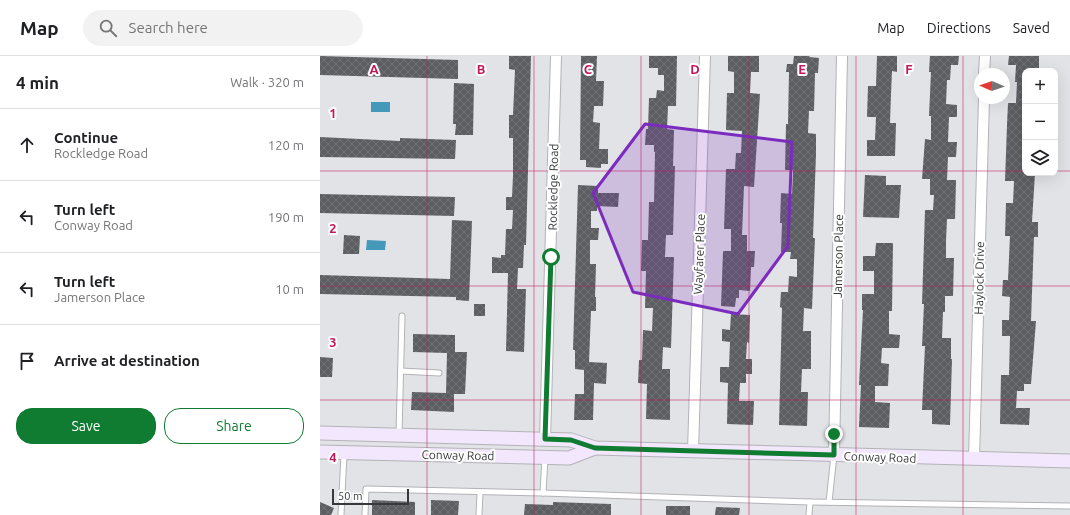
<!DOCTYPE html>
<html lang="en">
<head>
<meta charset="utf-8">
<style>
  body { margin:0; font-family:Ubuntu,sans-serif; background:#f2f2f2; color:#202124 }
  .controls { position:absolute; right:12px; top:12px; display:grid; overflow:hidden; border-radius:8px; box-shadow:0 4px 16px #0002 }
  .controls button { width:36px; height:36px; display:grid; place-items:center; padding:0; border:0; border-bottom:1px solid #e0e0e0; background:#fff; color:#202124; font:20px sans-serif }
  .compass { position:absolute; left:654px; top:12px; width:36px; height:36px; border-radius:50%; background:#fff; box-shadow:0 4px 16px #0002; rotate:272deg }
  .scale { position:absolute; left:12px; bottom:10px; width:77px; box-sizing:border-box; padding-left:4px; border:2px solid #373839; border-top:0; font-size:11px; line-height:14px; white-space:nowrap; color:#373839; -webkit-text-stroke:3px #fff; paint-order:stroke }
  .stop { position:absolute; width:12px; height:12px; margin:-9px; border:3px solid #107c31; border-radius:50%; background:#fff }
  .stop.end { background:#107c31; border-color:#fff; box-shadow:0 1px 4px #0008 }
  .list { margin:0; padding:0; list-style:none }
  h2 { display:flex; justify-content:space-between; align-items:center; height:52px; margin:0; padding:0 16px; font-size:17px }
  h2 small { font-size:13px; font-weight:400; color:#757577 }
  .list li { display:grid; grid-template-columns:26px 1fr auto; gap:12px; align-items:center; box-sizing:border-box; height:72px; padding:0 16px; border-top:1px solid #e0e0e0 }
  .list b { display:block; font-size:15px; white-space:nowrap }
  .list p { margin:0; font-size:13px; white-space:nowrap; color:#757577 }
  .list em { font-size:13px; font-style:normal; color:#757577 }
  .actions { display:flex; gap:8px; padding:12px 16px }
  .actions a { flex:1; padding:9px 0; border:1px solid #107c31; border-radius:16px; text-align:center; font-size:14px; color:#107c31 }
  .actions .main { background:#107c31; color:#fff }
  .icon { flex:none; width:22px; height:22px; fill:none; stroke:currentColor; stroke-width:2; stroke-linecap:round; stroke-linejoin:round }
  .map { position:relative; flex:none; width:750px; height:459px; overflow:hidden }
  header { display:flex; align-items:center; gap:24px; box-sizing:border-box; height:56px; padding:0 20px; background:#fff; border-bottom:1px solid #e0e0e0 }
  header strong { font-size:19px }
  nav { display:flex; gap:22px; margin-inline-start:auto; font-size:14px }
  .search { width:280px; height:36px; background:#f2f2f2; display:flex; align-items:center; gap:10px; box-sizing:border-box; padding:0 14px; border-radius:22px; color:#757577; font-size:15px }
  main { display:flex }
  aside { flex:1; background:#fff }
  .map>svg:first-child { display:block }
  .water { fill:#4498ba }
  .building { fill:url(#building-cross-hatch) }
  .lines { fill:none; stroke-linecap:round; stroke-linejoin:round }
  .lane-casing { stroke:#b3b3b7; stroke-width:7 }
  .street-casing { stroke:#b3b3b7; stroke-width:12 }
  .secondary-casing { stroke:#b3b3b7; stroke-width:15 }
  .lane { stroke:#fff; stroke-width:5 }
  .street { stroke:#fff; stroke-width:10 }
  .secondary { stroke:#f2e7fd; stroke-width:13 }
  .route { stroke:#107c31; stroke-width:5 }
  .marked { fill:#7b2cbf; fill-opacity:0.2; stroke:#7b2cbf; stroke-width:3; stroke-linejoin:round }
  .grid { fill:none; stroke:#c2185b; stroke-width:1; stroke-opacity:0.55 }
  .labels { text-anchor:middle; dominant-baseline:central; stroke-width:4; stroke-linejoin:round; paint-order:stroke }
  .street-label { font-size:12px; fill:#373839; stroke:#fff }
  .grid-label { font-size:13px; text-anchor:middle; font-weight:bold; fill:#c2185b; stroke:#fff; stroke-width:4; stroke-linejoin:round; paint-order:stroke }
</style>
</head>
<body>
<header>
<strong>Map</strong>
<div class="search"><svg class="icon" aria-label="search" viewBox="0 0 24 24"><circle cx="10" cy="10" r="6"/><path d="M15 15l6 6"/></svg>Search here</div>
<nav><a>Map</a><a>Directions</a><a>Saved</a></nav>
</header>
<main>
<aside>
<h2>4 min<small>Walk · 320 m</small></h2>
<ul class="list">
<li><svg class="icon" aria-label="ahead" viewBox="0 0 24 24"><path d="M12 20V5M6 11l6-6 6 6"/></svg><div><b>Continue</b><p>Rockledge Road</p></div><em>120 m</em></li>
<li><svg class="icon" aria-label="left" viewBox="0 0 24 24"><path d="M17 20v-9H6M10 6l-5 5 5 5"/></svg><div><b>Turn left</b><p>Conway Road</p></div><em>190 m</em></li>
<li><svg class="icon" aria-label="left" viewBox="0 0 24 24"><path d="M17 20v-9H6M10 6l-5 5 5 5"/></svg><div><b>Turn left</b><p>Jamerson Place</p></div><em>10 m</em></li>
<li><svg class="icon" aria-label="arrive" viewBox="0 0 24 24"><path d="M6 21V4h12l-3 4 3 4H6"/></svg><div><b>Arrive at destination</b></div></li>
</ul>
<div class="actions"><a class="main">Save</a><a>Share</a></div>
</aside>
<div class="map">
<svg width="750" height="459" viewBox="0 0 750 459">
  <defs>
    <pattern id="building-cross-hatch" width="8" height="8" patternUnits="userSpaceOnUse"><rect width="8" height="8" fill="#5c5e61"/><path d="M0 0l8 8M0 8l8-8" fill="none" stroke="#717275"/></pattern>
  </defs>
  <rect width="100%" height="100%" fill="#e2e3e6"/>
  <g class="water">
    <rect x="51" y="46" width="19" height="10"/>
    <path d="M47,184L66,185L65,194H46Z"/>
  </g>
  <g class="building">
    <path d="M0,0L138,4V23L0,19Z"/>
    <path d="M189,0H211L206,189H204L203,212H198L197,233H206L204,296L186,295L188,217H172V201L181,202V199H185L186,173H192L193,154H186V141H192L193,120V82H189V59H193L195,14L189,13Z"/>
    <path d="M261,0H277L276,25H284L283,50H274L273,66L280,67L279,93H288V108H281V112L266,111V104H260Z"/>
    <path d="M329,0H357L356,50H348L347,73L354,74L353,110H355L353,179H346L345,201H354L351,292L343,291L342,313H350V364L326,363L327,328L318,327L319,304H322L323,274L332,275L333,252H325L326,215H321L322,184H328L329,146H334L335,96H334V89H325L326,73H328L329,42H336L337,34L344,35V19H338V12H329Z"/>
    <path d="M408,0H439V16H431L430,37L440,38L434,131L424,130L422,179H427V195H435L434,211H431L430,235L419,234V242H416L415,251L401,250L403,195H411V173H404L406,113H415L416,97H421L422,75L406,74L407,37H414V16L408,15Z"/>
    <path d="M474,0H490L489,1L499,2L498,17H495L494,55H489L488,77L496,78V98L493,182H495L492,253L484,252L483,275H491V313H482L481,336H488L487,370L459,369L462,252L460,251L461,236H468L469,220L477,221V203H470L471,196H461L462,167H460L461,137L472,138L473,114H465L466,68H468L469,16H466L467,8H473Z"/>
    <path d="M557,0H577V16L572,15L571,38L570,67H576L575,100H547V84H555L556,61H547L548,30H556Z"/>
    <path d="M610,0H639L638,9H631L630,24H627L626,48L637,49V61H629L628,86H637L636,101H628L627,124H636L635,163H627L626,185V202H634L633,240H625V256H623L622,282H631V303H632L630,369L612,368V354H602L605,290H602L604,248H602L605,154H613L614,139H610V123H602L605,83L611,84V60H609L611,16H609Z"/>
    <path d="M689,0H719V15H705V117H715L712,166H718V181H714L711,265H716L711,328H704V335H697L696,352H710L709,369L680,368L681,319H689L690,280H682V264H689L690,241L682,240L683,224H688L690,180H685L686,147H693L694,125H685L687,69L688,47H696L697,26H695L696,9H688Z"/>
    <path d="M134,27L154,28L153,79H135L136,68H133Z"/>
    <path d="M0,81L80,85V82L136,84L135,103L0,101Z"/>
    <path d="M545,119L566,120V129H581L579,162L543,161Z"/>
    <path d="M258,129L278,130V137H299L298,151L277,150V155H271V172H279L278,184H270V208H276L275,241H276V255H271L269,306L287,307L286,328L274,327L273,364H254L255,338H264V314L255,313V294H253Z"/>
    <path d="M0,138L135,141L134,160L0,157Z"/>
    <path d="M132,164L152,165L149,245L136,244V241L0,238V219L130,223Z"/>
    <path d="M24,179L40,180L39,198H23Z"/>
    <path d="M556,187H573L572,255H569V278L580,279L579,292H562L561,307L569,308L568,330H555V346L570,347L569,372L539,371L541,329H539L543,254H542V238H554V215H543V200H555Z"/>
    <rect x="154" y="248" width="11" height="12"/>
    <path d="M411,258L430,259L429,287L427,286L426,303H432V318H426V327H420L419,345H434L433,369L407,368L408,327L400,326V311H409L410,286L402,285V273L410,274Z"/>
    <path d="M93,278L135,279V296H147L145,338H134V356L91,354L92,336L126,337L127,297L93,296Z"/>
    <path d="M0,301L13,302L12,321H0Z"/>
    <path d="M52,444L95,446V459H52Z"/>
    <path d="M111,444L139,445L138,459H111Z"/>
    <path d="M0,446L14,452L11,459H0Z"/>
    <path d="M233,446L291,448V459H204L205,448L233,449Z"/>
    <rect x="346" y="450" width="24" height="9"/>
    <path d="M396,451L420,452L419,459H395Z"/>
  </g>
  <g class="lines">
    <defs>
      <g id="lane">
        <path d="M81,315L119,317"/>
        <path d="M79,378L82,260"/>
        <path d="M223,437L225,402"/>
        <path d="M509,446L514,399"/>
        <path d="M21,459L24,398"/>
        <path d="M45,459L46,433L223,437L490,446L750,450"/>
        <path d="M159,459L160,436"/>
        <path d="M489,459L490,446"/>
      </g>
      <g id="street">
        <path d="M664,18L665,0"/>
        <path d="M225,383L236,0"/>
        <path d="M373,396L385,0"/>
        <path d="M514,399L522,0"/>
        <path d="M654,403L664,42"/>
      </g>
      <g id="secondary">
        <path d="M0,377L251,384L275,392L750,405"/>
        <path d="M0,396L249,402L275,392"/>
      </g>
    </defs>
    <use href="#lane" class="lane-casing"/>
    <use href="#street" class="street-casing"/>
    <use href="#secondary" class="secondary-casing"/>
    <use href="#lane" class="lane"/>
    <use href="#street" class="street"/>
    <use href="#secondary" class="secondary"/>
  </g>
  <g class="lines">
    <path class="route" d="M231,201L225,383L251,384L275,392L514,399V378"/>
  </g>
  <path class="marked" d="M325,68L472,86L468,190L418,258L313,236L273,137Z"/>
  <path class="grid" d="M107,0V459M214,0V459M321,0V459M429,0V459M536,0V459M643,0V459M0,115H705M735,115H750M0,230H750M0,344H750"/>
  <g class="labels">
    <g class="street-label">
      <text transform="translate(233 131) rotate(-89)">Rockledge Road</text>
      <text transform="translate(379 198) rotate(-88)">Wayfarer Place</text>
      <text transform="translate(518 200) rotate(-89)">Jamerson Place</text>
      <text transform="translate(659 222) rotate(-89)">Haylock Drive</text>
      <text transform="translate(138 399) rotate(1)">Conway Road</text>
      <text transform="translate(560 401) rotate(2)">Conway Road</text>
    </g>
  </g>
  <g class="grid-label">
    <text x="54" y="18">A</text>
    <text x="161" y="18">B</text>
    <text x="268" y="18">C</text>
    <text x="375" y="18">D</text>
    <text x="482" y="18">E</text>
    <text x="589" y="18">F</text>
    <text x="13" y="62">1</text>
    <text x="13" y="177">2</text>
    <text x="13" y="291">3</text>
    <text x="13" y="406">4</text>
  </g>
</svg>
<div class="controls">
<button>+</button>
<button>−</button>
<button><svg class="icon" aria-label="layers" viewBox="0 0 24 24"><path d="M12 4l9 5-9 5-9-5zM3 14l9 5 9-5"/></svg></button>
</div>
<svg class="compass" viewBox="-18 -18 36 36"><path d="M0-13l5 13h-10z" fill="#e53935"/><path d="M0 13l5-13h-10z" fill="#757577"/></svg>
<div class="scale">50 m</div>
<div class="stop" style="left:231px;top:201px"></div>
<div class="stop end" style="left:514px;top:378px"></div>
</div>
</main>
</body>
</html>
